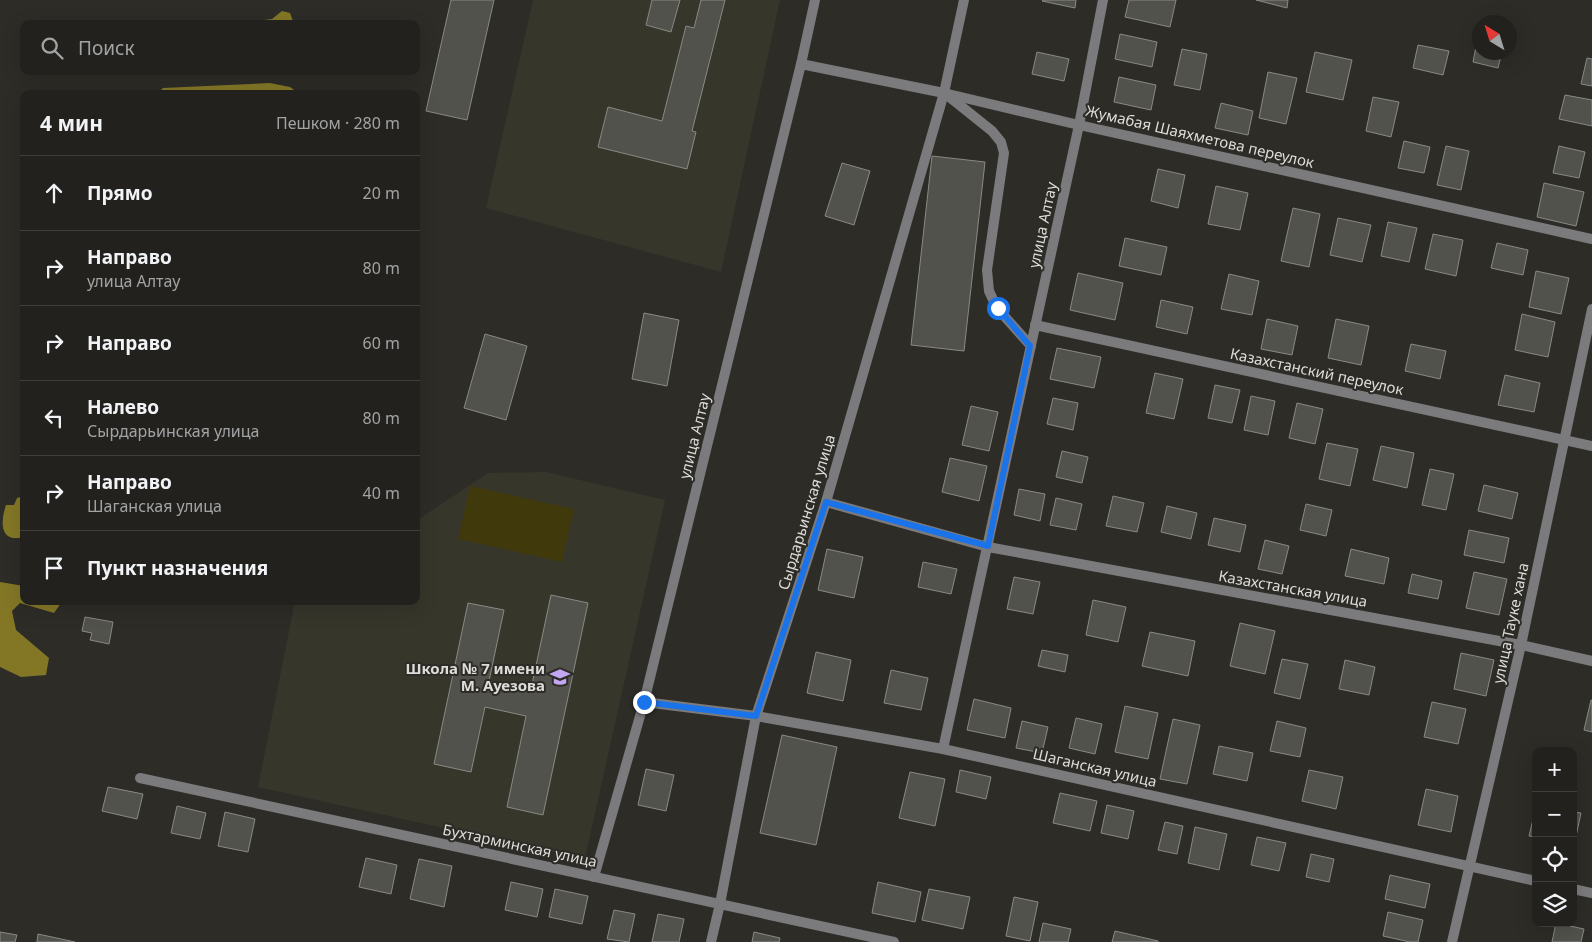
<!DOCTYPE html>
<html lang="ru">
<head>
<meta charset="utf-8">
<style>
  body { margin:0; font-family:"Noto Sans",sans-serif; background:#2e2e2a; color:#f1f3f6 }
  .controls { position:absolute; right:15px; bottom:15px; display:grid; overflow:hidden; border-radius:10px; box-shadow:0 5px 20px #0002 }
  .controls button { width:45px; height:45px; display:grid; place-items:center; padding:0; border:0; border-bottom:1px solid #3f3e3b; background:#22211d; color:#f1f3f6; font:25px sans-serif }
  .compass { position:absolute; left:1472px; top:15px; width:45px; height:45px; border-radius:50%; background:#22211d; box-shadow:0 5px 20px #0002; rotate:322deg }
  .stop { position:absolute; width:15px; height:15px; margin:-11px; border:4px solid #1a73e8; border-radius:50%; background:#fff }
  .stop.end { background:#1a73e8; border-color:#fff; box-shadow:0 1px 5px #0008 }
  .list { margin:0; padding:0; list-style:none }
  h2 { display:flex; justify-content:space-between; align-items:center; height:65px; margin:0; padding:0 20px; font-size:21px }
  h2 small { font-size:16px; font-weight:400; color:#a2a3a4 }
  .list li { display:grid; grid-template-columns:32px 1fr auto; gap:15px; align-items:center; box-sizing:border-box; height:75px; padding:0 20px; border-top:1px solid #3f3e3b }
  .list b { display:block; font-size:19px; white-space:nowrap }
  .list p { margin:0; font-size:16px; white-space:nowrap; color:#a2a3a4 }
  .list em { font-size:16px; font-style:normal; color:#a2a3a4 }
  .icon { flex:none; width:28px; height:28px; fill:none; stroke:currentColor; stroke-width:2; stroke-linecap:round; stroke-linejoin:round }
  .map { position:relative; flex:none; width:1592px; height:942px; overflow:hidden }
  .search { position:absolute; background:#22211d; box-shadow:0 5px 20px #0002; left:20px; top:20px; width:400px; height:55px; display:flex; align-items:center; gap:12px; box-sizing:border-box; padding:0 18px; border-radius:10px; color:#a2a3a4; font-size:19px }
  .panel { position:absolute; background:#22211d; box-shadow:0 5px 20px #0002; left:20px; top:90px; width:400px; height:515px; border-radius:10px }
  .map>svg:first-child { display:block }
  .built { fill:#37362b }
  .green { fill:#40390c }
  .water { fill:#837726 }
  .building { fill:#52524d; stroke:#8a8984 }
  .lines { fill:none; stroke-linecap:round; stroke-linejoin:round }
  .minor { stroke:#7b7a7d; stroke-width:10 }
  .route { stroke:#1a73e8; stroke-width:6 }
  .labels { text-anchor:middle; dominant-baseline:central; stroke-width:4; stroke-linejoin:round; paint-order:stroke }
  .street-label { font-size:15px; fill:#deddda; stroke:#2d2c27 }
  .poi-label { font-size:15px; font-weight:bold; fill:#deddda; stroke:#2d2c27; text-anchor:end }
</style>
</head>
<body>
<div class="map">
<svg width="1592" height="942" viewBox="0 0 1592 942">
  <rect width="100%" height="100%" fill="#2d2c27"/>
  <g class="built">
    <path d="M533,0H780L721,272L486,208Z"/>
    <path d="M546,472L665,500L585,858L451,835L448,829L258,787L295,601H416V521L488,473Z"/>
  </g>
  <path class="green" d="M470,486L574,509L562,562L458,539Z"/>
  <g class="water">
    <path d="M282,11L290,13L294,24H231L272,19Z"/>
    <path d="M270,83L290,87L297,92L296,94H157L163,88Z"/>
    <path d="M24,496V537C0,543 0,523 6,505H14L17,498Z"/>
    <path d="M0,582L24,586V601H60L61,603L54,613L20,603L12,611L16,630L49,658L46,675L21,677L0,667Z"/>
  </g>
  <g class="building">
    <path d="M451,0H494L467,120L426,111Z"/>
    <path d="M652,0H680L671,32L646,25Z"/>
    <path d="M701,0H725L692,131L696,132L687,169L598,147L608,107L662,121L686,26L694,28Z"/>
    <path d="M1043,0H1076L1075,8L1042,1Z"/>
    <path d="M1129,0H1176L1170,27L1125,17Z"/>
    <path d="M1256,0H1288L1287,8Z"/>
    <path d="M1120,34L1157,42L1152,67L1115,59Z"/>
    <path d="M1478,36L1480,52H1502L1498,68L1473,62Z"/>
    <path d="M1418,45L1449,51L1443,75L1413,68Z"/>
    <path d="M1182,49L1207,54L1200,90L1174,85Z"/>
    <path d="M1037,52L1069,59L1064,81L1032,74Z"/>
    <path d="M1315,52L1352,60L1343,100L1306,92Z"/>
    <path d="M1587,58L1592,59V86L1581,84Z"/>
    <path d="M1268,72L1297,78L1286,124L1259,118Z"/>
    <path d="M1119,77L1156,85L1151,110L1114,102Z"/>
    <path d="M1565,95L1592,100V126L1559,119Z"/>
    <path d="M1373,97L1399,102L1391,137L1366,131Z"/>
    <path d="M1221,103L1253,111L1248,135L1215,128Z"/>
    <path d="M1404,141L1430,147L1424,173L1398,168Z"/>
    <path d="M1446,146L1469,151L1461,190L1437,185Z"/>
    <path d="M1559,146L1585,152L1579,178L1553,173Z"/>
    <path d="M932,156L985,162L964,351L911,345Z"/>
    <path d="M842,163L870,171L854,225L825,216Z"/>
    <path d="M1158,169L1185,175L1178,208L1151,201Z"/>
    <path d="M1544,183L1584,192L1576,226L1537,217Z"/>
    <path d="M1216,186L1248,193L1240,230L1208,224Z"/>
    <path d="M1293,208L1320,214L1309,267L1281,261Z"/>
    <path d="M1338,218L1371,225L1362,262L1330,255Z"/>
    <path d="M1388,222L1417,228L1409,262L1381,256Z"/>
    <path d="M1433,234L1463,240L1456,276L1425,269Z"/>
    <path d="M1125,238L1167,247L1161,275L1119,266Z"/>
    <path d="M1497,243L1528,250L1523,275L1491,268Z"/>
    <path d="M1536,271L1569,278L1561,314L1529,307Z"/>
    <path d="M1078,273L1123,283L1115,320L1070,310Z"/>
    <path d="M1229,274L1259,281L1252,315L1221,309Z"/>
    <path d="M1161,300L1193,307L1187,334L1156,327Z"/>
    <path d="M644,313L679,320L667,386L632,379Z"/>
    <path d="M1522,314L1555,322L1548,357L1515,350Z"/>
    <path d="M1267,319L1298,326L1292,355L1261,349Z"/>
    <path d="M1336,319L1369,326L1361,365L1328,358Z"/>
    <path d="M485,334L527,346L506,420L464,408Z"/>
    <path d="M1411,344L1446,351L1440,379L1405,371Z"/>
    <path d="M1057,348L1101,357L1094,388L1050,379Z"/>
    <path d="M1155,373L1183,379L1174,419L1146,413Z"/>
    <path d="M1505,375L1540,383L1534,412L1498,405Z"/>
    <path d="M1215,385L1240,390L1232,423L1208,418Z"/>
    <path d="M1251,396L1275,401L1268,435L1244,430Z"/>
    <path d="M1053,398L1078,403L1073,430L1047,424Z"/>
    <path d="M1297,403L1323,409L1315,444L1289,438Z"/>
    <path d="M971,406L998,412L989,451L962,445Z"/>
    <path d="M1327,443L1358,449L1350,486L1319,479Z"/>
    <path d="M1381,446L1414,453L1407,488L1373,480Z"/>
    <path d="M1062,451L1088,457L1082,483L1056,477Z"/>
    <path d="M950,458L987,466L979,501L942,492Z"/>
    <path d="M1430,469L1454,474L1446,510L1422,505Z"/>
    <path d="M1484,485L1518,493L1512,519L1478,511Z"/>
    <path d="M1019,489L1045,494L1040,521L1014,515Z"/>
    <path d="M1113,496L1144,503L1137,532L1106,526Z"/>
    <path d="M1056,498L1082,504L1076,530L1050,525Z"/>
    <path d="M1306,504L1332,510L1326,536L1300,530Z"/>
    <path d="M1167,506L1197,513L1191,539L1161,532Z"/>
    <path d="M1214,518L1246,525L1240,552L1208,545Z"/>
    <path d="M1469,530L1509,538L1504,563L1464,555Z"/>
    <path d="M1265,540L1289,546L1282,574L1258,569Z"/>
    <path d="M827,549L863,557L854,598L818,590Z"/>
    <path d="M1351,549L1389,558L1384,584L1345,576Z"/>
    <path d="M923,562L957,569L951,594L918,587Z"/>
    <path d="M1474,572L1507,579L1499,615L1466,608Z"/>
    <path d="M1412,574L1442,581L1438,599L1408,593Z"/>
    <path d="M1014,577L1040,582L1033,614L1007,609Z"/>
    <path d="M551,595L588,603L543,815L507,807L526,716L485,707L471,772L434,764L468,603L504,610L489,681L531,689Z"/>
    <path d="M1093,600L1126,607L1118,642L1086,635Z"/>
    <path d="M85,617L113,622L109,644L90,640L92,633L82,631Z"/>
    <path d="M1240,623L1275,631L1265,674L1230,666Z"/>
    <path d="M1150,632L1195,641L1188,676L1142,666Z"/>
    <path d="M1042,650L1068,655L1065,672L1038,666Z"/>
    <path d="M816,652L851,660L843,701L807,693Z"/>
    <path d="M1461,653L1494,660L1486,696L1454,689Z"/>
    <path d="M1282,659L1308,664L1300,699L1274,693Z"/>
    <path d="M1345,660L1375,667L1369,695L1339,689Z"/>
    <path d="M891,670L928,678L921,710L884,703Z"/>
    <path d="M974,699L1011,708L1005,738L967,730Z"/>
    <path d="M1591,700H1592V732L1584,730Z"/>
    <path d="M1432,702L1466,709L1458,744L1424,737Z"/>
    <path d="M1125,706L1158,713L1148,759L1115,752Z"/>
    <path d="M1076,718L1102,724L1095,754L1069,748Z"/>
    <path d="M1173,719L1200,725L1187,784L1160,779Z"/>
    <path d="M1022,721L1048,727L1042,753L1016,748Z"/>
    <path d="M1277,721L1306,728L1300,757L1270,751Z"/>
    <path d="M782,735L837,747L816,845L760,833Z"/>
    <path d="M1219,746L1253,753L1247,781L1213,774Z"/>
    <path d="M646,769L674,775L666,811L638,805Z"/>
    <path d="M960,770L991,777L986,799L956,792Z"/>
    <path d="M1309,770L1343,777L1336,809L1302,801Z"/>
    <path d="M910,772L945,779L935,826L899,818Z"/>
    <path d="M108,787L143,794L137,819L102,811Z"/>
    <path d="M1426,789L1458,796L1451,832L1418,825Z"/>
    <path d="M1060,793L1097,801L1090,831L1053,823Z"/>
    <path d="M1107,805L1134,811L1128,839L1101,833Z"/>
    <path d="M177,806L206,813L200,839L171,833Z"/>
    <path d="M1536,807V837L1529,836Z"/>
    <path d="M225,812L255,819L248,852L218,846Z"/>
    <path d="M1573,812L1581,813L1574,846H1573Z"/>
    <path d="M1165,822L1183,826L1177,854L1158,850Z"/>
    <path d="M1195,827L1227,834L1219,870L1188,863Z"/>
    <path d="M1257,837L1286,843L1279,871L1251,865Z"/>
    <path d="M1311,854L1334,859L1329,882L1306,877Z"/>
    <path d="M366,858L397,865L391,894L359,887Z"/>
    <path d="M419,859L452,866L444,907L410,899Z"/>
    <path d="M1390,875L1430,884L1425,908L1385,899Z"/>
    <path d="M511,882L543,889L537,917L505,910Z"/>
    <path d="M878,882L921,892L915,922L872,913Z"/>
    <path d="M555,889L588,896L582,924L549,917Z"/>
    <path d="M929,889L970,897L963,929L922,920Z"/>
    <path d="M1014,897L1038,902L1030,941L1006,936Z"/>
    <path d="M614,910L635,914L629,942L607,939Z"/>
    <path d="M1388,912L1423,920L1418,942H1410L1383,936Z"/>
    <path d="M658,914L684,919L679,942H652Z"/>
    <path d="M1043,923L1071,929L1068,942H1039Z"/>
    <path d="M1556,923L1584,929L1581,942H1552Z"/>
    <path d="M1115,931L1158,941V942H1112Z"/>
    <path d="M0,932L17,935L15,942H0Z"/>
    <path d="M754,932L780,938L779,942H752Z"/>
    <path d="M38,934L75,942H37Z"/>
  </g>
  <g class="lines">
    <g class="minor">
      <path d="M801,64L944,93L1079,125L1592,239"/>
      <path d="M947,95L992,131L1001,142L1004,153L987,270L989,291L997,308L1031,346"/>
      <path d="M1035,325L1592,446"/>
      <path d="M826,502L988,547L1521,645L1592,661"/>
      <path d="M644,702L756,716L943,749L1536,881"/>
      <path d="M943,749L1079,125L1103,0"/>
      <path d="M140,778L894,942"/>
      <path d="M594,877L644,702L801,64L815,0"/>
      <path d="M1573,889L1592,893"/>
      <path d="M711,942L720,904L756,716L826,502L944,93L964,0"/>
      <path d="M1452,942L1521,645L1592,309"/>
    </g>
  </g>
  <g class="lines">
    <path class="route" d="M644,702L756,716L826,502L988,546L1030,346L998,308"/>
  </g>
  <defs>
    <symbol id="school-bare" viewBox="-9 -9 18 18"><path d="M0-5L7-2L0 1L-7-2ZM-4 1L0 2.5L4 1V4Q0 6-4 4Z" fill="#c3a7f2" stroke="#2d2c27" stroke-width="2.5" paint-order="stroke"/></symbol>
  </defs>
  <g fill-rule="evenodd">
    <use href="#school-bare" x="546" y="663" width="28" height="28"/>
  </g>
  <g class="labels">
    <g class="street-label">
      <text transform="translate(1200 136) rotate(13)">Жумабая Шаяхметова переулок</text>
      <text transform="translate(1042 225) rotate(-78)">улица Алтау</text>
      <text transform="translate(1317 371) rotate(12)">Казахстанский переулок</text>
      <text transform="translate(694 436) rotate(-76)">улица Алтау</text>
      <text transform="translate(806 512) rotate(-73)">Сырдарьинская улица</text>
      <text transform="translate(1293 588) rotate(10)">Казахстанская улица</text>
      <text transform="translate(1510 623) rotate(-78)">улица Тауке хана</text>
      <text transform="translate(1095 767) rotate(13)">Шаганская улица</text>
      <text transform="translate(520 845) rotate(12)">Бухтарминская улица</text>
    </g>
    <g class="poi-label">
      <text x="545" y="668">Школа № 7 имени<tspan x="545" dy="17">М. Ауезова</tspan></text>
    </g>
  </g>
</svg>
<div class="controls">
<button>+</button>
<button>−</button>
<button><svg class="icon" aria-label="locate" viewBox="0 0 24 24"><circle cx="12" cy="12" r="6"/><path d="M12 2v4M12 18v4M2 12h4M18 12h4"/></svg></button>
<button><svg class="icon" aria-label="layers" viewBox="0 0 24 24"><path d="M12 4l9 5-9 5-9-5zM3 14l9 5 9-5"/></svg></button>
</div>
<svg class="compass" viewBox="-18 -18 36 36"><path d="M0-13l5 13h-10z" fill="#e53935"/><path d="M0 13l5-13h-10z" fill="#a2a3a4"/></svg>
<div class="stop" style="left:998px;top:308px"></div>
<div class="stop end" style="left:644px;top:702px"></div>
<div class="search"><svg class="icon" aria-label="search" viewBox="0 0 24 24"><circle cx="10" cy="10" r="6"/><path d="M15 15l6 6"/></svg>Поиск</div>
<section class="panel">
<h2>4 мин<small>Пешком · 280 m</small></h2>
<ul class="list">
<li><svg class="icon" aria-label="ahead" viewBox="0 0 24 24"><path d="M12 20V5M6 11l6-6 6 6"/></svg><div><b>Прямо</b></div><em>20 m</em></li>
<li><svg class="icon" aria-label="right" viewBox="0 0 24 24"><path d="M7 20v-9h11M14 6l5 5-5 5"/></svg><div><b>Направо</b><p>улица Алтау</p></div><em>80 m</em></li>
<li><svg class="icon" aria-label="right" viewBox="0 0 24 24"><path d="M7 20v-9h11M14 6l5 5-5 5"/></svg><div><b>Направо</b></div><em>60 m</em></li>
<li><svg class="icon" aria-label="left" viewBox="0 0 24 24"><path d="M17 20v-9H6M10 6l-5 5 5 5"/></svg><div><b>Налево</b><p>Сырдарьинская улица</p></div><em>80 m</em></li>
<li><svg class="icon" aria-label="right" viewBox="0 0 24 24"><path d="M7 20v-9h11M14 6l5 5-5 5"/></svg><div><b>Направо</b><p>Шаганская улица</p></div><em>40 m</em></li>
<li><svg class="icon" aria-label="arrive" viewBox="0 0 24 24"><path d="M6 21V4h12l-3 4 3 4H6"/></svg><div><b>Пункт назначения</b></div></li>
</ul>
</section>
</div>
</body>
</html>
